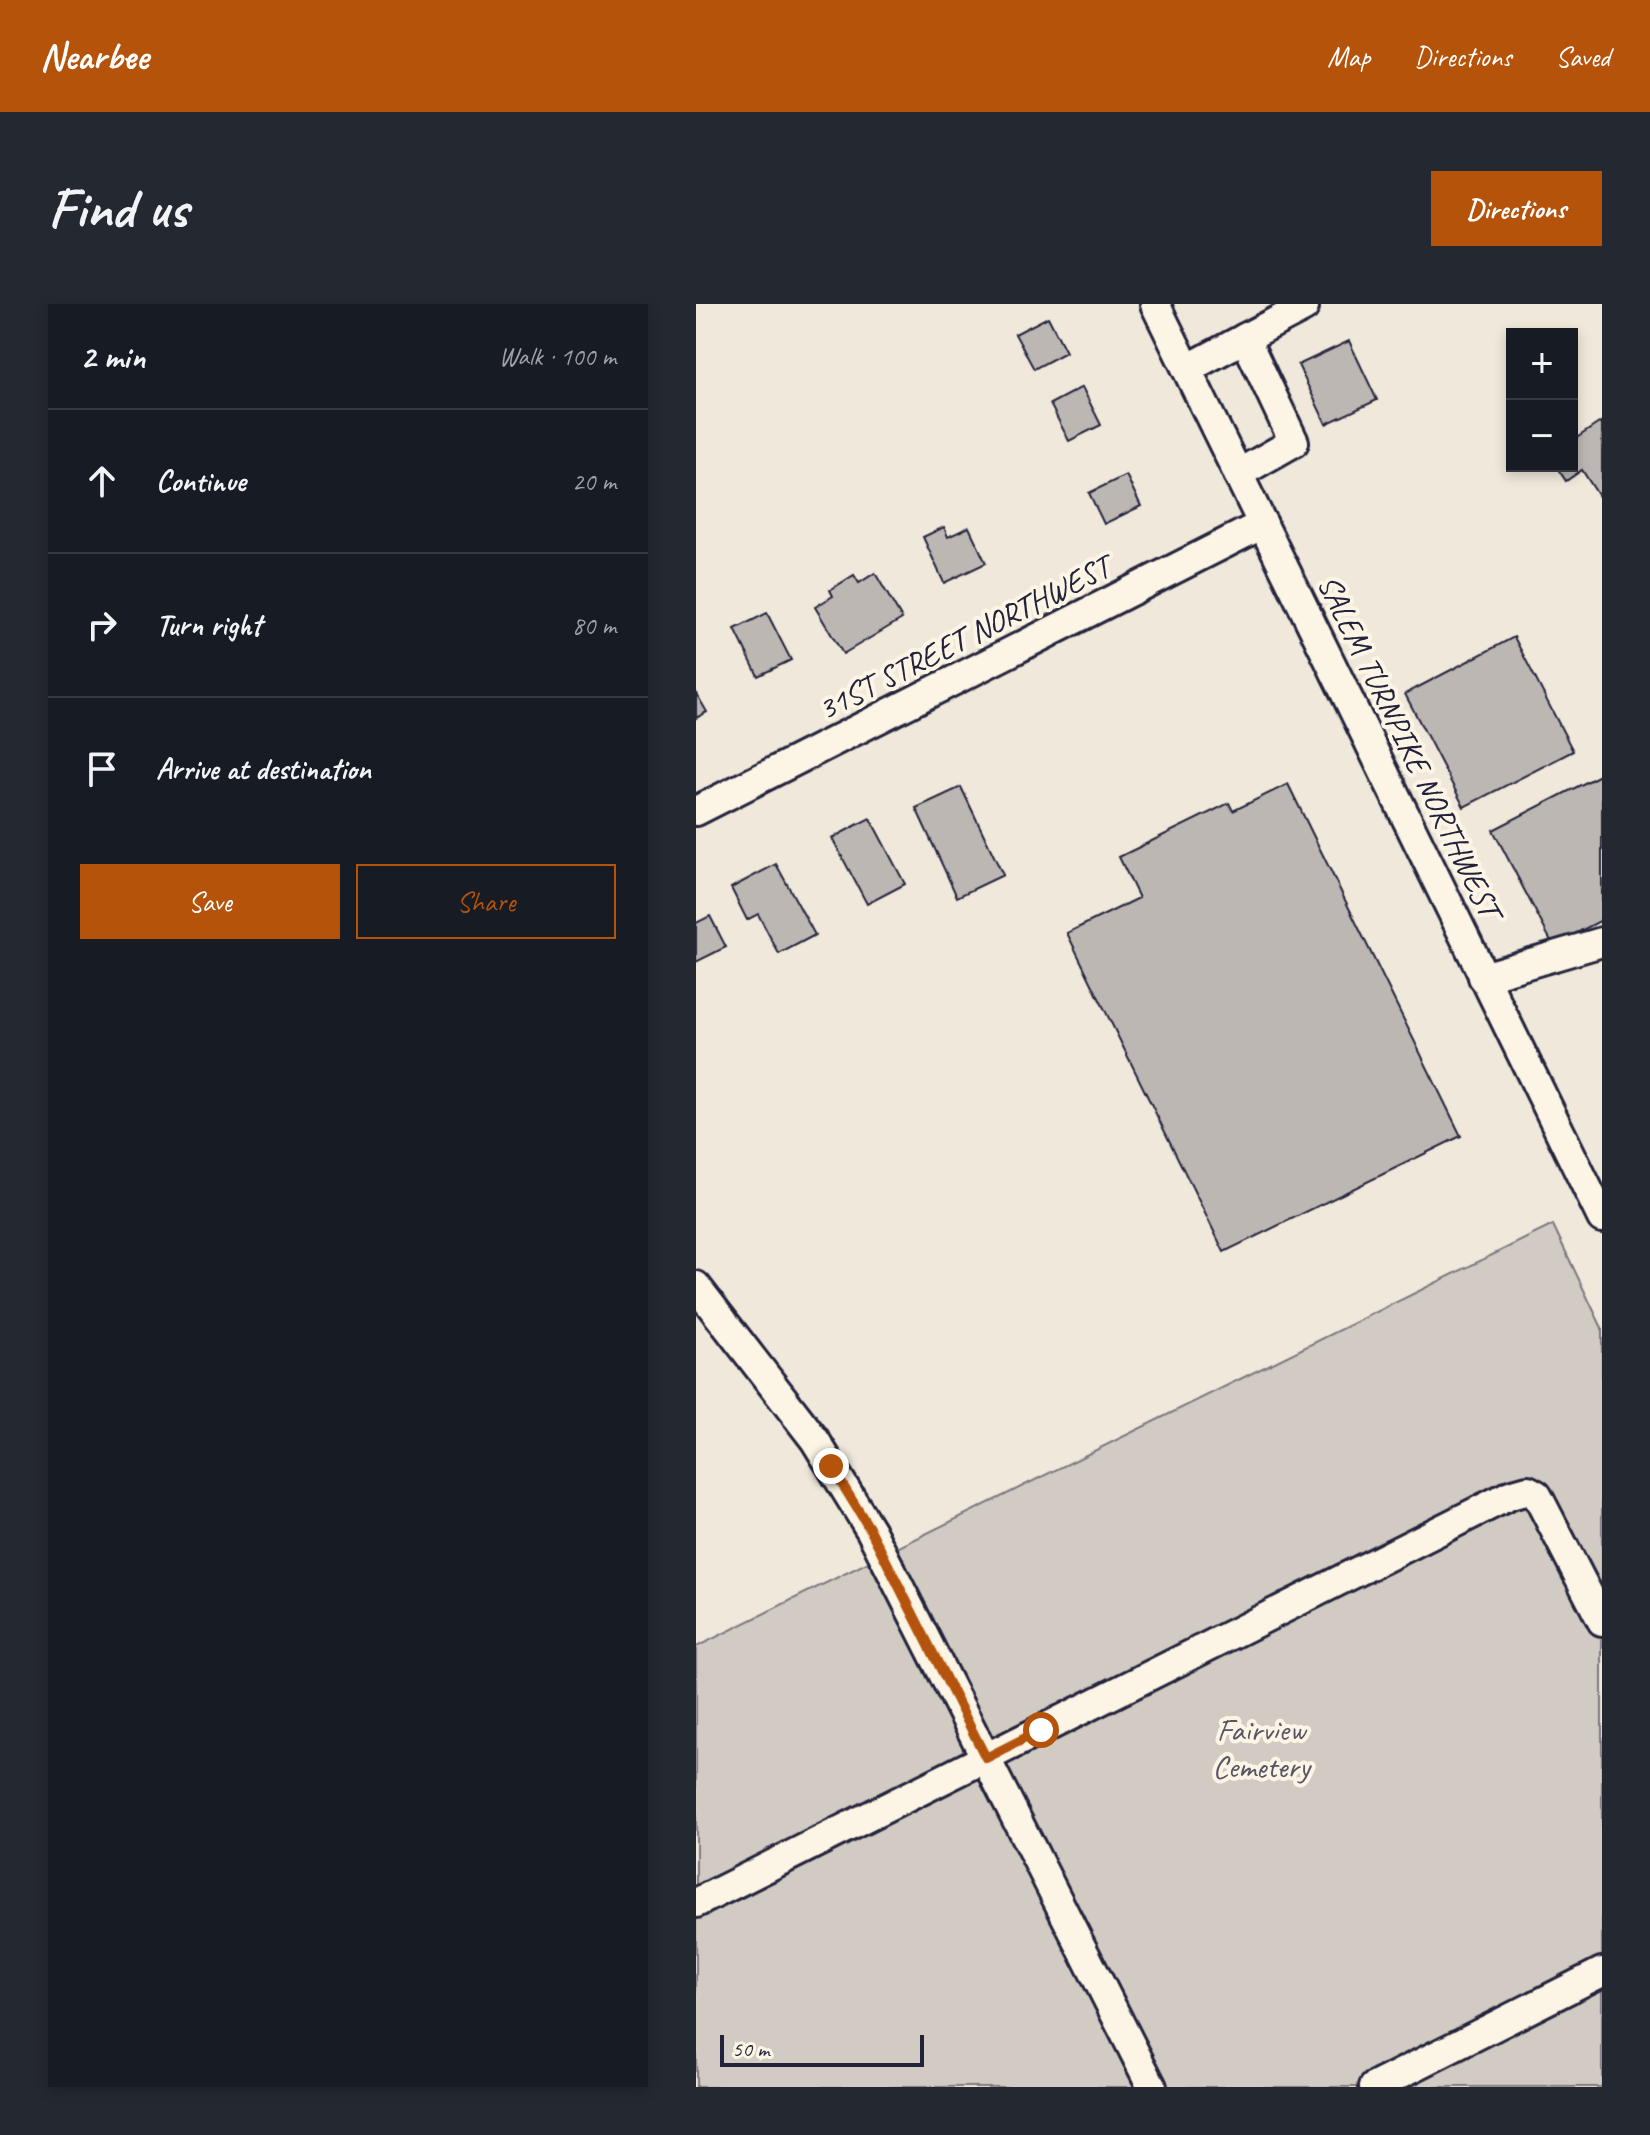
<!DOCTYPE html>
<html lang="en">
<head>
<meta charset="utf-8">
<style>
  body { margin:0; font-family:Caveat,sans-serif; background:#242831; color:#f1f3f6 }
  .controls { position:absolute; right:24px; top:24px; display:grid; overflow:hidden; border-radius:0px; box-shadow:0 4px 12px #0003 }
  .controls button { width:72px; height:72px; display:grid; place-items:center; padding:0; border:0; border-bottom:2px solid #363941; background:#171b24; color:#f1f3f6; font:40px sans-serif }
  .scale { position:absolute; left:24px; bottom:20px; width:204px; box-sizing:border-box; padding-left:8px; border:4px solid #22223b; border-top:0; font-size:22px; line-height:28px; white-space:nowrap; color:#22223b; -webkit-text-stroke:6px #fcf5e5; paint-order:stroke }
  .stop { position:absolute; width:24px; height:24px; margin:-18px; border:6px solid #b45309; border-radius:50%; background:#fff }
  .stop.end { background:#b45309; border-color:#fff; box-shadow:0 2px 8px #0008 }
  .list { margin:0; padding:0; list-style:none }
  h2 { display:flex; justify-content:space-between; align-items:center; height:104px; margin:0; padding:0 32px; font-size:34px }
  h2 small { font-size:26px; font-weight:400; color:#9ea1a6 }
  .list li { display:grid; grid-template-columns:52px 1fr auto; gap:24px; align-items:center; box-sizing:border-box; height:144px; padding:0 32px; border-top:2px solid #363941 }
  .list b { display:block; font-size:30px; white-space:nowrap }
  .list em { font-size:26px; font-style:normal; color:#9ea1a6 }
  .actions { display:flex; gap:16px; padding:24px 32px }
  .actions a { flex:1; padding:18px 0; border:2px solid #b45309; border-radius:0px; text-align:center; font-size:28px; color:#b45309 }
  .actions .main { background:#b45309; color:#fff }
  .icon { flex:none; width:44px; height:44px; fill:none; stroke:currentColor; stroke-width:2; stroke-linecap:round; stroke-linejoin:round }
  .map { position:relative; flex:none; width:906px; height:1783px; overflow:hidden; border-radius:0px }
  header { display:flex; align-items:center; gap:48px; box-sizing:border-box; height:112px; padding:0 40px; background:#b45309; color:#fff }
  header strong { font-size:38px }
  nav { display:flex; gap:44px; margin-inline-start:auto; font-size:28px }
  .intro { display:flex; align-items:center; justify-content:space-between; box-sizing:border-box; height:192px; padding:0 48px }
  h1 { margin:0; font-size:56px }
  .button { padding:20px 36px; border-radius:0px; background:#b45309; color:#fff; font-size:28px; font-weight:700 }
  main { display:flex; gap:48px; padding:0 48px }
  aside { flex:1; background:#171b24; border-radius:0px; box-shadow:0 4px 12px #0003 }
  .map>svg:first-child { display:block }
  .green { fill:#d1cbc3; stroke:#7a767f; stroke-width:2 }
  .building { fill:#bcb7b3; stroke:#22223b; stroke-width:2 }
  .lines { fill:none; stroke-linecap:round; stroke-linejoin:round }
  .minor-casing { stroke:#22223b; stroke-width:34 }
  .minor { stroke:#fcf5e5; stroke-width:28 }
  .route { stroke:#b45309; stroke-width:10 }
  .labels { text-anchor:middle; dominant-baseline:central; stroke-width:8; stroke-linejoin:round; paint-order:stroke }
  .street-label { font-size:32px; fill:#22223b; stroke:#fcf5e5 }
  .park-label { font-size:32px; fill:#575564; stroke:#fcf5e5 }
</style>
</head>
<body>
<header>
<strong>Nearbee</strong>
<nav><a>Map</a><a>Directions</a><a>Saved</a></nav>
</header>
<div class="intro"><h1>Find us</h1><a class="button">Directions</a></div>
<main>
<aside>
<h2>2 min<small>Walk · 100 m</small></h2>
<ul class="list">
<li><svg class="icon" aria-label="ahead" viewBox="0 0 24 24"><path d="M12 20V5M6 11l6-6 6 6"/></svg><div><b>Continue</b></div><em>20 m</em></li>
<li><svg class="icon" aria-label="right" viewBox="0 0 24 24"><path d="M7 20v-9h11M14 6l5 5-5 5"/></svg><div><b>Turn right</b></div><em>80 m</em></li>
<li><svg class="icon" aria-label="arrive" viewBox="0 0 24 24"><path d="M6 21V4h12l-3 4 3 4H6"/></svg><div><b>Arrive at destination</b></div></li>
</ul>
<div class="actions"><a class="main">Save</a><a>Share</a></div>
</aside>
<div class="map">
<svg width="906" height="1783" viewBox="0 0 906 1783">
  <rect width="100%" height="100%" fill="#efe8db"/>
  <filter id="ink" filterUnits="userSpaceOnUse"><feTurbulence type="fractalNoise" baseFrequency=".0125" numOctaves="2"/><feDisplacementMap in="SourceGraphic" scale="16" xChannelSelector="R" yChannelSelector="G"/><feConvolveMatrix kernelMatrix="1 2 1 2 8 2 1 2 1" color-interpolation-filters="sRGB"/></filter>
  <g filter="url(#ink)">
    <path class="green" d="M857,921L906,1024V1783H0V1343Z"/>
    <g class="building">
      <path d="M352,13L370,48L338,65L319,30Z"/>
      <path d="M653,37L681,96L630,120L602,61Z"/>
      <path d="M386,83L405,121L373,137L354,100Z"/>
      <path d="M906,117V193L904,194L886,166L870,177L860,162H876V137Z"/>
      <path d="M430,171L445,202L408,220L393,189Z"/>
      <path d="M248,223L252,233L273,223L290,259L248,279L227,233Z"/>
      <path d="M179,269L206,315L147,350L119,303L137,292L134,286L158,271L163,279Z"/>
      <path d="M71,309L95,356L62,372L39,325Z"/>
      <path d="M818,333L877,447L768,503L709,390Z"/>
      <path d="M0,389L11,408L0,414Z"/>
      <path d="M906,470V616L857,641L797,526Z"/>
      <path d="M592,480L765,832L528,948L371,629L443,594L423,553L533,499L537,507Z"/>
      <path d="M265,483L307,571L261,593L220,504Z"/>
      <path d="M174,514L209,580L171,600L136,534Z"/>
      <path d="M80,560L119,631L83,650L62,610L51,616L35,584Z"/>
      <path d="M14,612L30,643L0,658V619Z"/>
    </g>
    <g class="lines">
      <defs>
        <g id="minor">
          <path d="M459,0L906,914"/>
          <path d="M549,34L608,3"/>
          <path d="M491,65L549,34L598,138L542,170"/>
          <path d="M0,507L567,220"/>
          <path d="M787,673L906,638"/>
          <path d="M0,982L119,1136L175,1227L456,1783"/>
          <path d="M0,1599L814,1191L832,1186L841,1191L906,1317"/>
          <path d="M678,1783L906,1668"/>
        </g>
      </defs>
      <use href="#minor" class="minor-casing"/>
      <use href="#minor" class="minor"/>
    </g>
  </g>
  <g class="lines" filter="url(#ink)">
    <path class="route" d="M135,1162L175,1227L290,1454L345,1426"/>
  </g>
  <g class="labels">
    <g class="street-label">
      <text transform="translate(268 334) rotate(-27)">31ST STREET NORTHWEST</text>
      <text transform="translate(713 442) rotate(64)">SALEM TURNPIKE NORTHWEST</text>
    </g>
    <g class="park-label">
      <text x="565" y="1425">Fairview<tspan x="565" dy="37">Cemetery</tspan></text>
    </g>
  </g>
</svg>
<div class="controls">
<button>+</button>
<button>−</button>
</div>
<div class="scale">50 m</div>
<div class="stop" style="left:345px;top:1426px"></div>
<div class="stop end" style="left:135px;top:1162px"></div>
</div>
</main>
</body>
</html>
